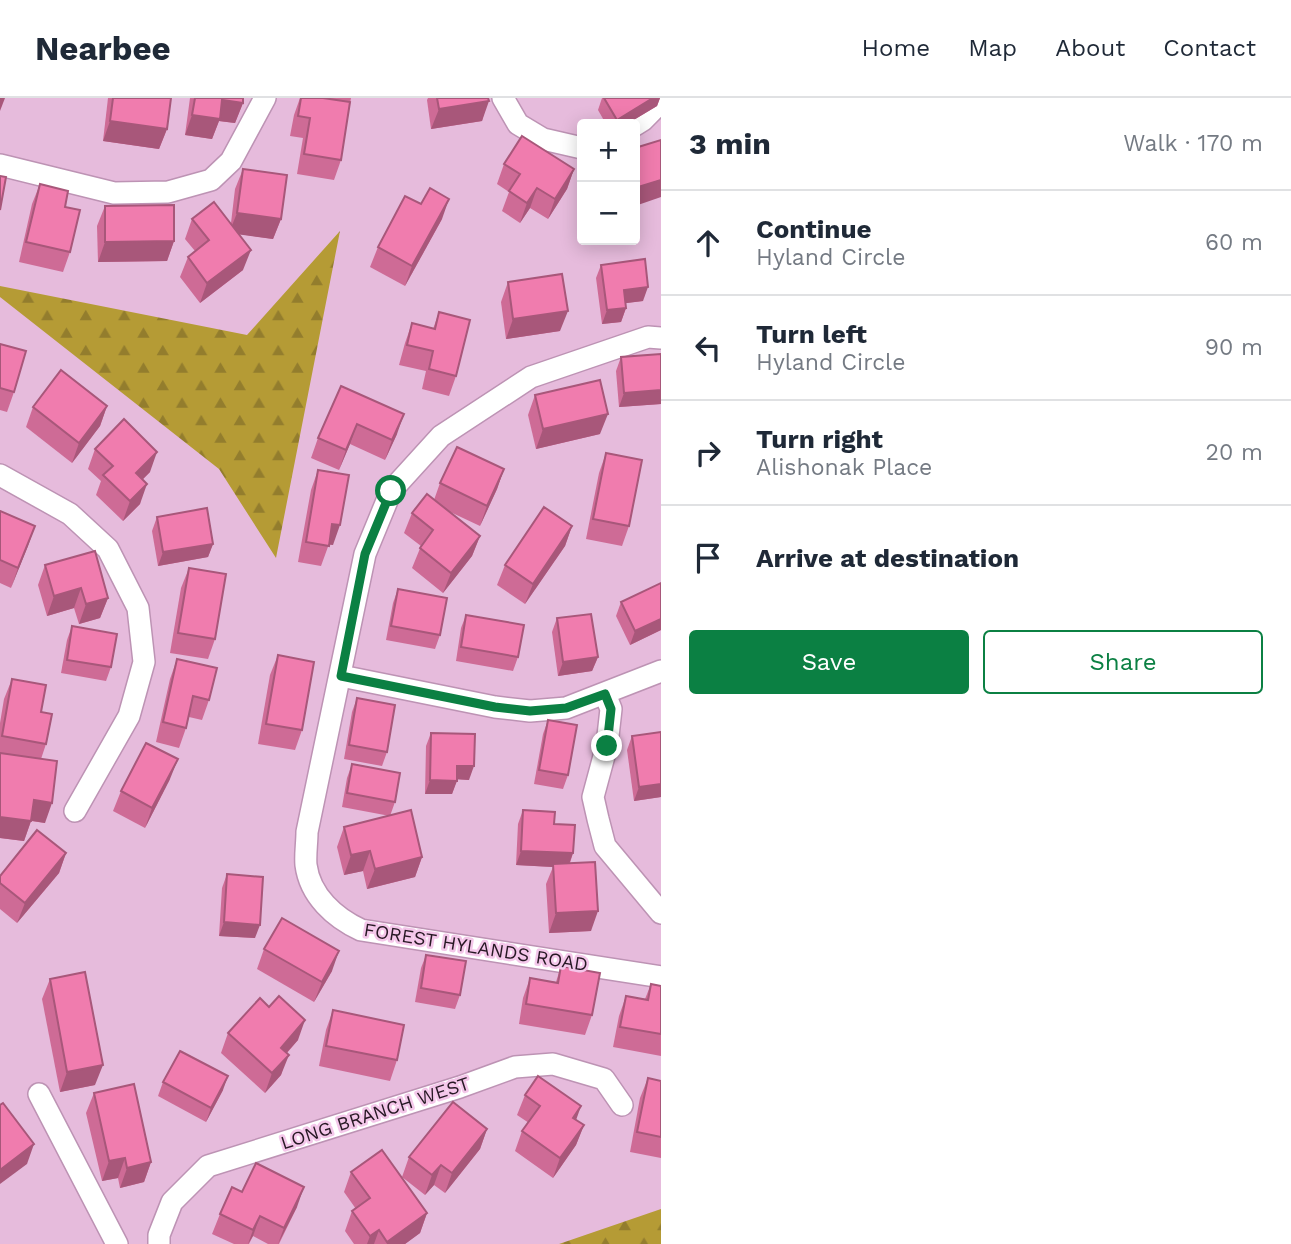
<!DOCTYPE html>
<html lang="en">
<head>
<meta charset="utf-8">
<style>
  body { margin:0; font-family:"Work Sans",sans-serif; background:#f2f2f3; color:#1f2937 }
  .controls { position:absolute; right:21px; top:21px; display:grid; overflow:hidden; border-radius:7px; box-shadow:0 4px 18px #0003 }
  .controls button { width:63px; height:63px; display:grid; place-items:center; padding:0; border:0; border-bottom:2px solid #e0e1e3; background:#fff; color:#1f2937; font:35px sans-serif }
  .stop { position:absolute; width:21px; height:21px; margin:-16px; border:5px solid #0b8043; border-radius:50%; background:#fff }
  .stop.end { background:#0b8043; border-color:#fff; box-shadow:0 2px 7px #0008 }
  .list { margin:0; padding:0; list-style:none }
  h2 { display:flex; justify-content:space-between; align-items:center; height:91px; margin:0; padding:0 28px; font-size:30px }
  h2 small { font-size:23px; font-weight:400; color:#747a83 }
  .list li { display:grid; grid-template-columns:46px 1fr auto; gap:21px; align-items:center; box-sizing:border-box; height:105px; padding:0 28px; border-top:2px solid #e0e1e3 }
  .list b { display:block; font-size:26px; white-space:nowrap }
  .list p { margin:0; font-size:23px; white-space:nowrap; color:#747a83 }
  .list em { font-size:23px; font-style:normal; color:#747a83 }
  .actions { display:flex; gap:14px; padding:21px 28px }
  .actions a { flex:1; padding:16px 0; border:2px solid #0b8043; border-radius:7px; text-align:center; font-size:24px; color:#0b8043 }
  .actions .main { background:#0b8043; color:#fff }
  .icon { flex:none; width:38px; height:38px; fill:none; stroke:currentColor; stroke-width:2; stroke-linecap:round; stroke-linejoin:round }
  .map { position:relative; flex:none; width:661px; height:1146px; overflow:hidden }
  header { display:flex; align-items:center; gap:42px; box-sizing:border-box; height:98px; padding:0 35px; background:#fff; border-bottom:2px solid #e0e1e3 }
  header strong { font-size:33px }
  nav { display:flex; gap:38px; margin-inline-start:auto; font-size:24px }
  main { display:flex }
  aside { flex:1; background:#fff }
  .map>svg:first-child { display:block }
  .forest { fill:url(#forest-firs) }
  .lines { fill:none; stroke-linecap:round; stroke-linejoin:round }
  .minor-casing { stroke:#bd93b4; stroke-width:24 }
  .minor { stroke:#fff; stroke-width:21 }
  .wall { fill:#ce6b96 }
  .shaded-wall { fill:#a8577a }
  .building { fill:#f07cae; stroke:#a8577a; stroke-width:2 }
  .route { stroke:#0b8043; stroke-width:9 }
  .labels { text-anchor:middle; dominant-baseline:central; stroke-width:5; stroke-linejoin:round; paint-order:stroke }
  .street-label { font-size:19px; fill:#271824; stroke:#f4c7ea }
</style>
</head>
<body>
<header>
<strong>Nearbee</strong>
<nav><a>Home</a><a>Map</a><a>About</a><a>Contact</a></nav>
</header>
<main>
<div class="map">
<svg width="661" height="1146" viewBox="0 0 661 1146">
  <defs>
    <pattern id="forest-firs" width="22" height="20" patternUnits="userSpaceOnUse" patternTransform="scale(1.75)"><rect width="22" height="20" fill="#b59b35"/><path d="M5 1l3.5 6h-7zM16 11l3.5 6h-7z" fill="#937d2d"/></pattern>
  </defs>
  <rect width="100%" height="100%" fill="#e6bbdc"/>
  <g class="forest">
    <path d="M340,133L276,460L219,371L0,199V188L247,237Z"/>
    <path d="M661,1111V1146H559Z"/>
  </g>
  <g class="lines">
    <defs>
      <g id="minor">
        <path d="M503,0L518,26L543,41L582,50"/>
        <path d="M635,27L643,22L661,4"/>
        <path d="M0,67L114,95L168,94L211,82L231,63L265,0"/>
        <path d="M661,240L648,239L531,279L441,338L391,393L365,456L307,734C307,745 305,757 306,767C310,798 335,820 361,832L661,879"/>
        <path d="M0,377L70,416L108,451L138,510L144,564L129,618L75,713"/>
        <path d="M341,578L495,609L530,613L566,610L661,573"/>
        <path d="M605,596L611,611L607,647L593,699L598,721L605,748L661,815"/>
        <path d="M39,996L117,1146"/>
        <path d="M159,1146V1137L172,1104L208,1068L460,989L515,969L553,966L604,981L622,1007"/>
      </g>
    </defs>
    <use href="#minor" class="minor-casing"/>
    <use href="#minor" class="minor"/>
  </g>
  <g class="wall">
    <path d="M108,0H171L167,31L159,51L103,43Z"/>
    <path d="M190,0H243V5L235,25L219,23L212,41L185,37Z"/>
    <path d="M300,0H351L341,62L334,82L297,76L303,40L290,38L294,17Z"/>
    <path d="M428,0H488L482,23L431,31L427,2Z"/>
    <path d="M602,0H660L657,8L627,26H606L598,12Z"/>
    <path d="M504,66L574,71L567,91L548,121L530,110L520,125L502,113L509,94L497,86Z"/>
    <path d="M243,71L281,121L273,141L239,136L243,172L200,205L180,179L188,159L195,153L185,141L192,121L231,125L235,91Z"/>
    <path d="M40,86L65,109L70,154L63,174L19,164L32,106Z"/>
    <path d="M105,108L174,143L167,163L98,164L97,128Z"/>
    <path d="M442,121L405,188L370,169L378,149Z"/>
    <path d="M601,167L643,203L626,205V210L621,224L602,226L596,180Z"/>
    <path d="M508,184L560,233L506,241L501,204Z"/>
    <path d="M439,214L456,278L449,298L422,291L426,273L399,267L405,245L412,225L433,231Z"/>
    <path d="M0,246L14,294L7,314L0,312Z"/>
    <path d="M661,256V306L619,309L616,273L621,259Z"/>
    <path d="M341,288L397,336L385,362L350,346L339,372L311,360L318,340Z"/>
    <path d="M535,297L600,336L536,351L528,317Z"/>
    <path d="M107,308L100,328L72,365L26,329L33,309Z"/>
    <path d="M95,351L150,374L143,381L140,406L123,423L96,397L101,383L88,371Z"/>
    <path d="M606,355L629,428L622,448L586,441L599,375Z"/>
    <path d="M504,371L497,391L480,428L446,412L480,438L472,458L443,495L412,470L421,448L404,435L412,415L434,402L440,385Z"/>
    <path d="M318,372L333,447L329,446L321,468L298,464L311,392Z"/>
    <path d="M0,413L35,428L11,490L0,485Z"/>
    <path d="M157,419L213,446L208,459L158,468L152,433Z"/>
    <path d="M572,428L565,448L525,506L497,487L505,467Z"/>
    <path d="M45,467L108,500L100,520L79,526L74,510L47,518L38,487Z"/>
    <path d="M189,470L215,541L208,561L170,555L181,490Z"/>
    <path d="M661,485V532L630,547L616,518L621,504Z"/>
    <path d="M398,491L440,537L435,551L386,542L393,505Z"/>
    <path d="M466,517L518,559L513,573L456,563L461,530Z"/>
    <path d="M557,520L598,559L592,573L558,578L552,534Z"/>
    <path d="M72,528L111,569L106,583L61,575L67,542Z"/>
    <path d="M278,557L302,632L295,652L258,646L270,577Z"/>
    <path d="M177,561L209,602L202,622L189,619L186,630L179,650L156,644L170,581Z"/>
    <path d="M12,581L41,614L46,646L41,661L45,725L31,723L24,743L0,740V625L4,601Z"/>
    <path d="M357,600L387,654L382,668L344,661L352,614Z"/>
    <path d="M548,622L568,677L563,691L534,686L543,636Z"/>
    <path d="M661,634V699L634,703L627,652L632,638Z"/>
    <path d="M431,635L469,682L457,681L452,696H425L426,648Z"/>
    <path d="M352,666L395,704L390,718L422,759L415,779L367,791L363,773L344,777L337,749L344,729L390,718L342,709L347,680Z"/>
    <path d="M170,681L145,730L113,713L121,693Z"/>
    <path d="M523,712L554,726L573,755L570,765L591,833L549,835L546,786L553,769L516,767L518,726Z"/>
    <path d="M66,755L59,775L17,825L0,811V778Z"/>
    <path d="M227,776L255,840L219,838L222,790Z"/>
    <path d="M264,851L332,873L314,904L257,871Z"/>
    <path d="M426,857L460,897L455,911L415,904L421,870Z"/>
    <path d="M561,868L592,917L585,937L519,926L523,900L530,880L556,884Z"/>
    <path d="M50,881L95,987L60,994L42,901Z"/>
    <path d="M651,886L661,888V958L613,949L619,918L626,898L645,901Z"/>
    <path d="M333,912L397,962L390,983L319,968L326,932Z"/>
    <path d="M228,935L298,942L287,955L281,977L265,995L221,955Z"/>
    <path d="M648,980L661,983V1060L630,1054L640,1000Z"/>
    <path d="M163,984L223,992L206,1024L158,998Z"/>
    <path d="M94,995L151,1064L144,1084L120,1090L118,1080L102,1083L86,1015Z"/>
    <path d="M525,997L576,1022L584,1027L576,1047L553,1080L515,1053L522,1033L529,1025L517,1017Z"/>
    <path d="M487,1031L480,1051L445,1095L434,1087L425,1097L402,1079L409,1059Z"/>
    <path d="M351,1074L427,1115L420,1135L405,1146H354L345,1133L352,1113L356,1111L344,1094Z"/>
    <path d="M242,1094L297,1109L279,1146H268L253,1138L249,1146H234L212,1136L220,1116Z"/>
  </g>
  <g class="shaded-wall">
    <path d="M0,0H5L0,13Z"/>
    <path d="M653,0H660L657,8L627,26H615L617,22Z"/>
    <path d="M222,2L243,5L235,25L219,23L212,41L185,37L192,17Z"/>
    <path d="M489,3L482,23L431,31L439,11Z"/>
    <path d="M110,23L167,31L159,51L103,43Z"/>
    <path d="M574,71L567,91L548,121L555,101Z"/>
    <path d="M661,82V99L635,108V90Z"/>
    <path d="M537,90L530,110L520,125L527,105Z"/>
    <path d="M449,101L442,121L405,188L412,168Z"/>
    <path d="M237,115L281,121L273,141L229,135Z"/>
    <path d="M174,143L167,163L98,164L105,144Z"/>
    <path d="M251,152L243,172L200,205L207,185Z"/>
    <path d="M648,189L643,203L619,206L624,192Z"/>
    <path d="M626,210L621,224L602,226L607,212Z"/>
    <path d="M568,213L560,233L506,241L513,221Z"/>
    <path d="M661,292V306L619,309L624,295Z"/>
    <path d="M107,308L100,328L72,365L79,345Z"/>
    <path d="M404,316L397,336L385,362L392,342Z"/>
    <path d="M608,316L600,336L536,351L543,331Z"/>
    <path d="M357,326L350,346L339,372L346,352Z"/>
    <path d="M157,354L150,374L129,395L136,375Z"/>
    <path d="M504,371L497,391L480,428L487,408Z"/>
    <path d="M147,386L140,406L123,423L130,403Z"/>
    <path d="M332,426L340,427L333,447L325,446Z"/>
    <path d="M35,428L28,448L11,490L18,470Z"/>
    <path d="M572,428L565,448L525,506L533,486Z"/>
    <path d="M480,438L472,458L443,495L451,475Z"/>
    <path d="M213,446L208,459L158,468L163,454Z"/>
    <path d="M81,490L74,510L47,518L54,498Z"/>
    <path d="M108,500L100,520L79,526L86,506Z"/>
    <path d="M661,521V532L630,547L635,533Z"/>
    <path d="M598,559L592,573L558,578L563,564Z"/>
    <path d="M178,661L170,681L145,730L152,710Z"/>
    <path d="M457,668H474L469,682L452,681Z"/>
    <path d="M430,682L457,683L452,696H425Z"/>
    <path d="M661,686V699L634,703L639,689Z"/>
    <path d="M34,702L52,705L45,725L27,722Z"/>
    <path d="M0,719L31,723L24,743L0,740Z"/>
    <path d="M370,753L363,773L344,777L351,757Z"/>
    <path d="M521,753L573,755L568,769L553,766V769L516,767Z"/>
    <path d="M66,755L59,775L17,825L25,805Z"/>
    <path d="M422,759L415,779L367,791L375,771Z"/>
    <path d="M598,813L591,833L549,835L556,815Z"/>
    <path d="M224,824L260,827L255,840L219,838Z"/>
    <path d="M339,853L332,873L314,904L322,884Z"/>
    <path d="M305,922L298,942L273,970L281,950Z"/>
    <path d="M289,957L281,977L265,995L272,975Z"/>
    <path d="M103,967L95,987L60,994L67,974Z"/>
    <path d="M228,978L223,992L206,1024L211,1010Z"/>
    <path d="M581,1008L574,1028L573,1020Z"/>
    <path d="M584,1027L576,1047L553,1080L560,1060Z"/>
    <path d="M487,1031L480,1051L445,1095L452,1075Z"/>
    <path d="M34,1046L27,1066L0,1086V1072Z"/>
    <path d="M125,1060L118,1080L102,1083L109,1063Z"/>
    <path d="M151,1064L144,1084L120,1090L127,1070Z"/>
    <path d="M441,1067L434,1087L425,1097L432,1077Z"/>
    <path d="M304,1089L297,1109L278,1146L284,1130Z"/>
    <path d="M427,1115L420,1135L405,1146H387V1144Z"/>
    <path d="M260,1118L253,1138L248,1146L253,1132Z"/>
    <path d="M379,1132L374,1146H367L370,1138Z"/>
  </g>
  <g class="building">
    <path d="M113,0H171L167,31L110,23Z"/>
    <path d="M195,0H243V5L222,2L220,21L192,17Z"/>
    <path d="M301,0H323L350,4L341,62L304,56L310,20L298,18Z"/>
    <path d="M437,0H488L489,3L439,11Z"/>
    <path d="M604,0H653L617,22Z"/>
    <path d="M522,38L574,71L555,101L537,90L527,105L509,93L520,76L504,66Z"/>
    <path d="M661,42V82L635,90V57L637,56L635,50Z"/>
    <path d="M243,71L287,77L281,121L237,115Z"/>
    <path d="M0,78L6,79L0,112Z"/>
    <path d="M40,86L68,93L65,109L80,112L70,154L26,144Z"/>
    <path d="M430,90L449,101L412,168L378,149L405,98L421,106Z"/>
    <path d="M214,104L251,152L207,185L188,159L209,142L192,121Z"/>
    <path d="M174,107V143L105,144V108Z"/>
    <path d="M645,161L648,189L624,192L626,210L607,212L601,167Z"/>
    <path d="M562,176L568,213L513,221L508,184Z"/>
    <path d="M439,214L470,222L456,278L429,271L433,253L407,247L412,225L435,231Z"/>
    <path d="M0,246L26,253L14,294L0,290Z"/>
    <path d="M661,256V292L624,295L621,259Z"/>
    <path d="M61,272L107,308L79,345L33,309Z"/>
    <path d="M600,282L608,316L543,331L535,297Z"/>
    <path d="M341,288L404,316L392,342L357,326L346,352L318,340Z"/>
    <path d="M124,321L157,354L136,375L147,386L130,403L103,377L113,368L95,351Z"/>
    <path d="M457,349L504,371L487,408L440,385Z"/>
    <path d="M606,355L642,362L629,428L593,421Z"/>
    <path d="M318,372L349,377L340,427L332,426L329,448L306,444Z"/>
    <path d="M427,396L480,438L451,475L420,450L433,432L412,415Z"/>
    <path d="M544,409L572,428L533,486L505,467Z"/>
    <path d="M207,410L213,446L163,454L157,419Z"/>
    <path d="M0,413L35,428L18,470L0,462Z"/>
    <path d="M95,453L108,500L86,506L81,490L54,498L45,467Z"/>
    <path d="M189,470L226,476L215,541L178,535Z"/>
    <path d="M661,485V521L635,533L621,504Z"/>
    <path d="M398,491L447,500L440,537L391,528Z"/>
    <path d="M591,516L598,559L563,564L557,520Z"/>
    <path d="M466,517L524,527L518,559L461,549Z"/>
    <path d="M72,528L117,536L111,569L67,562Z"/>
    <path d="M278,557L314,564L302,632L266,626Z"/>
    <path d="M177,561L217,570L209,602L193,598L186,630L163,624Z"/>
    <path d="M12,581L46,587L41,614L52,616L46,646L2,638Z"/>
    <path d="M357,600L395,607L387,654L349,647Z"/>
    <path d="M548,622L577,627L568,677L539,672Z"/>
    <path d="M661,634V686L639,689L632,638Z"/>
    <path d="M431,635L475,636L474,668H457V683L430,682Z"/>
    <path d="M146,645L178,661L152,710L121,693Z"/>
    <path d="M0,655L57,663L52,705L34,702L31,723L0,719Z"/>
    <path d="M352,666L400,675L395,704L347,695Z"/>
    <path d="M411,712L422,759L375,771L370,753L351,757L344,729Z"/>
    <path d="M523,712L555,714L554,726L575,727L573,755L521,753Z"/>
    <path d="M37,732L66,755L25,805L0,785V778Z"/>
    <path d="M595,764L598,813L556,815L553,766Z"/>
    <path d="M227,776L263,779L260,827L224,824Z"/>
    <path d="M282,820L339,853L322,884L264,851Z"/>
    <path d="M426,857L466,863L460,897L421,890Z"/>
    <path d="M561,868L600,875L592,917L526,906L530,880L558,885Z"/>
    <path d="M85,874L103,967L67,974L50,881Z"/>
    <path d="M651,886L661,888V936L620,929L626,898L648,902Z"/>
    <path d="M279,898L305,922L281,950L289,957L272,975L228,935L260,900L269,909Z"/>
    <path d="M333,912L404,927L397,962L326,948Z"/>
    <path d="M180,953L228,978L211,1010L163,984Z"/>
    <path d="M538,978L581,1008L573,1020L584,1027L560,1060L522,1033L540,1008L525,997Z"/>
    <path d="M648,980L661,983V1039L637,1034Z"/>
    <path d="M134,986L151,1064L127,1070L125,1060L109,1063L94,995Z"/>
    <path d="M453,1004L487,1031L452,1075L441,1067L432,1077L409,1059Z"/>
    <path d="M3,1005L34,1046L0,1072V1007Z"/>
    <path d="M382,1052L427,1115L387,1144L379,1132L370,1138L352,1113L370,1100L351,1074Z"/>
    <path d="M256,1065L304,1089L284,1130L260,1118L253,1132L220,1116L232,1089L242,1094Z"/>
  </g>
  <g class="lines">
    <path class="route" d="M391,393L365,456L341,578L495,609L530,613L566,610L605,596L611,611L607,648"/>
  </g>
  <g class="labels">
    <g class="street-label">
      <text transform="translate(476 849) rotate(9)">FOREST HYLANDS ROAD</text>
      <text transform="translate(375 1015) rotate(-18)">LONG BRANCH WEST</text>
    </g>
  </g>
</svg>
<div class="controls">
<button>+</button>
<button>−</button>
</div>
<div class="stop" style="left:391px;top:393px"></div>
<div class="stop end" style="left:607px;top:648px"></div>
</div>
<aside>
<h2>3 min<small>Walk · 170 m</small></h2>
<ul class="list">
<li><svg class="icon" aria-label="ahead" viewBox="0 0 24 24"><path d="M12 20V5M6 11l6-6 6 6"/></svg><div><b>Continue</b><p>Hyland Circle</p></div><em>60 m</em></li>
<li><svg class="icon" aria-label="left" viewBox="0 0 24 24"><path d="M17 20v-9H6M10 6l-5 5 5 5"/></svg><div><b>Turn left</b><p>Hyland Circle</p></div><em>90 m</em></li>
<li><svg class="icon" aria-label="right" viewBox="0 0 24 24"><path d="M7 20v-9h11M14 6l5 5-5 5"/></svg><div><b>Turn right</b><p>Alishonak Place</p></div><em>20 m</em></li>
<li><svg class="icon" aria-label="arrive" viewBox="0 0 24 24"><path d="M6 21V4h12l-3 4 3 4H6"/></svg><div><b>Arrive at destination</b></div></li>
</ul>
<div class="actions"><a class="main">Save</a><a>Share</a></div>
</aside>
</main>
</body>
</html>
